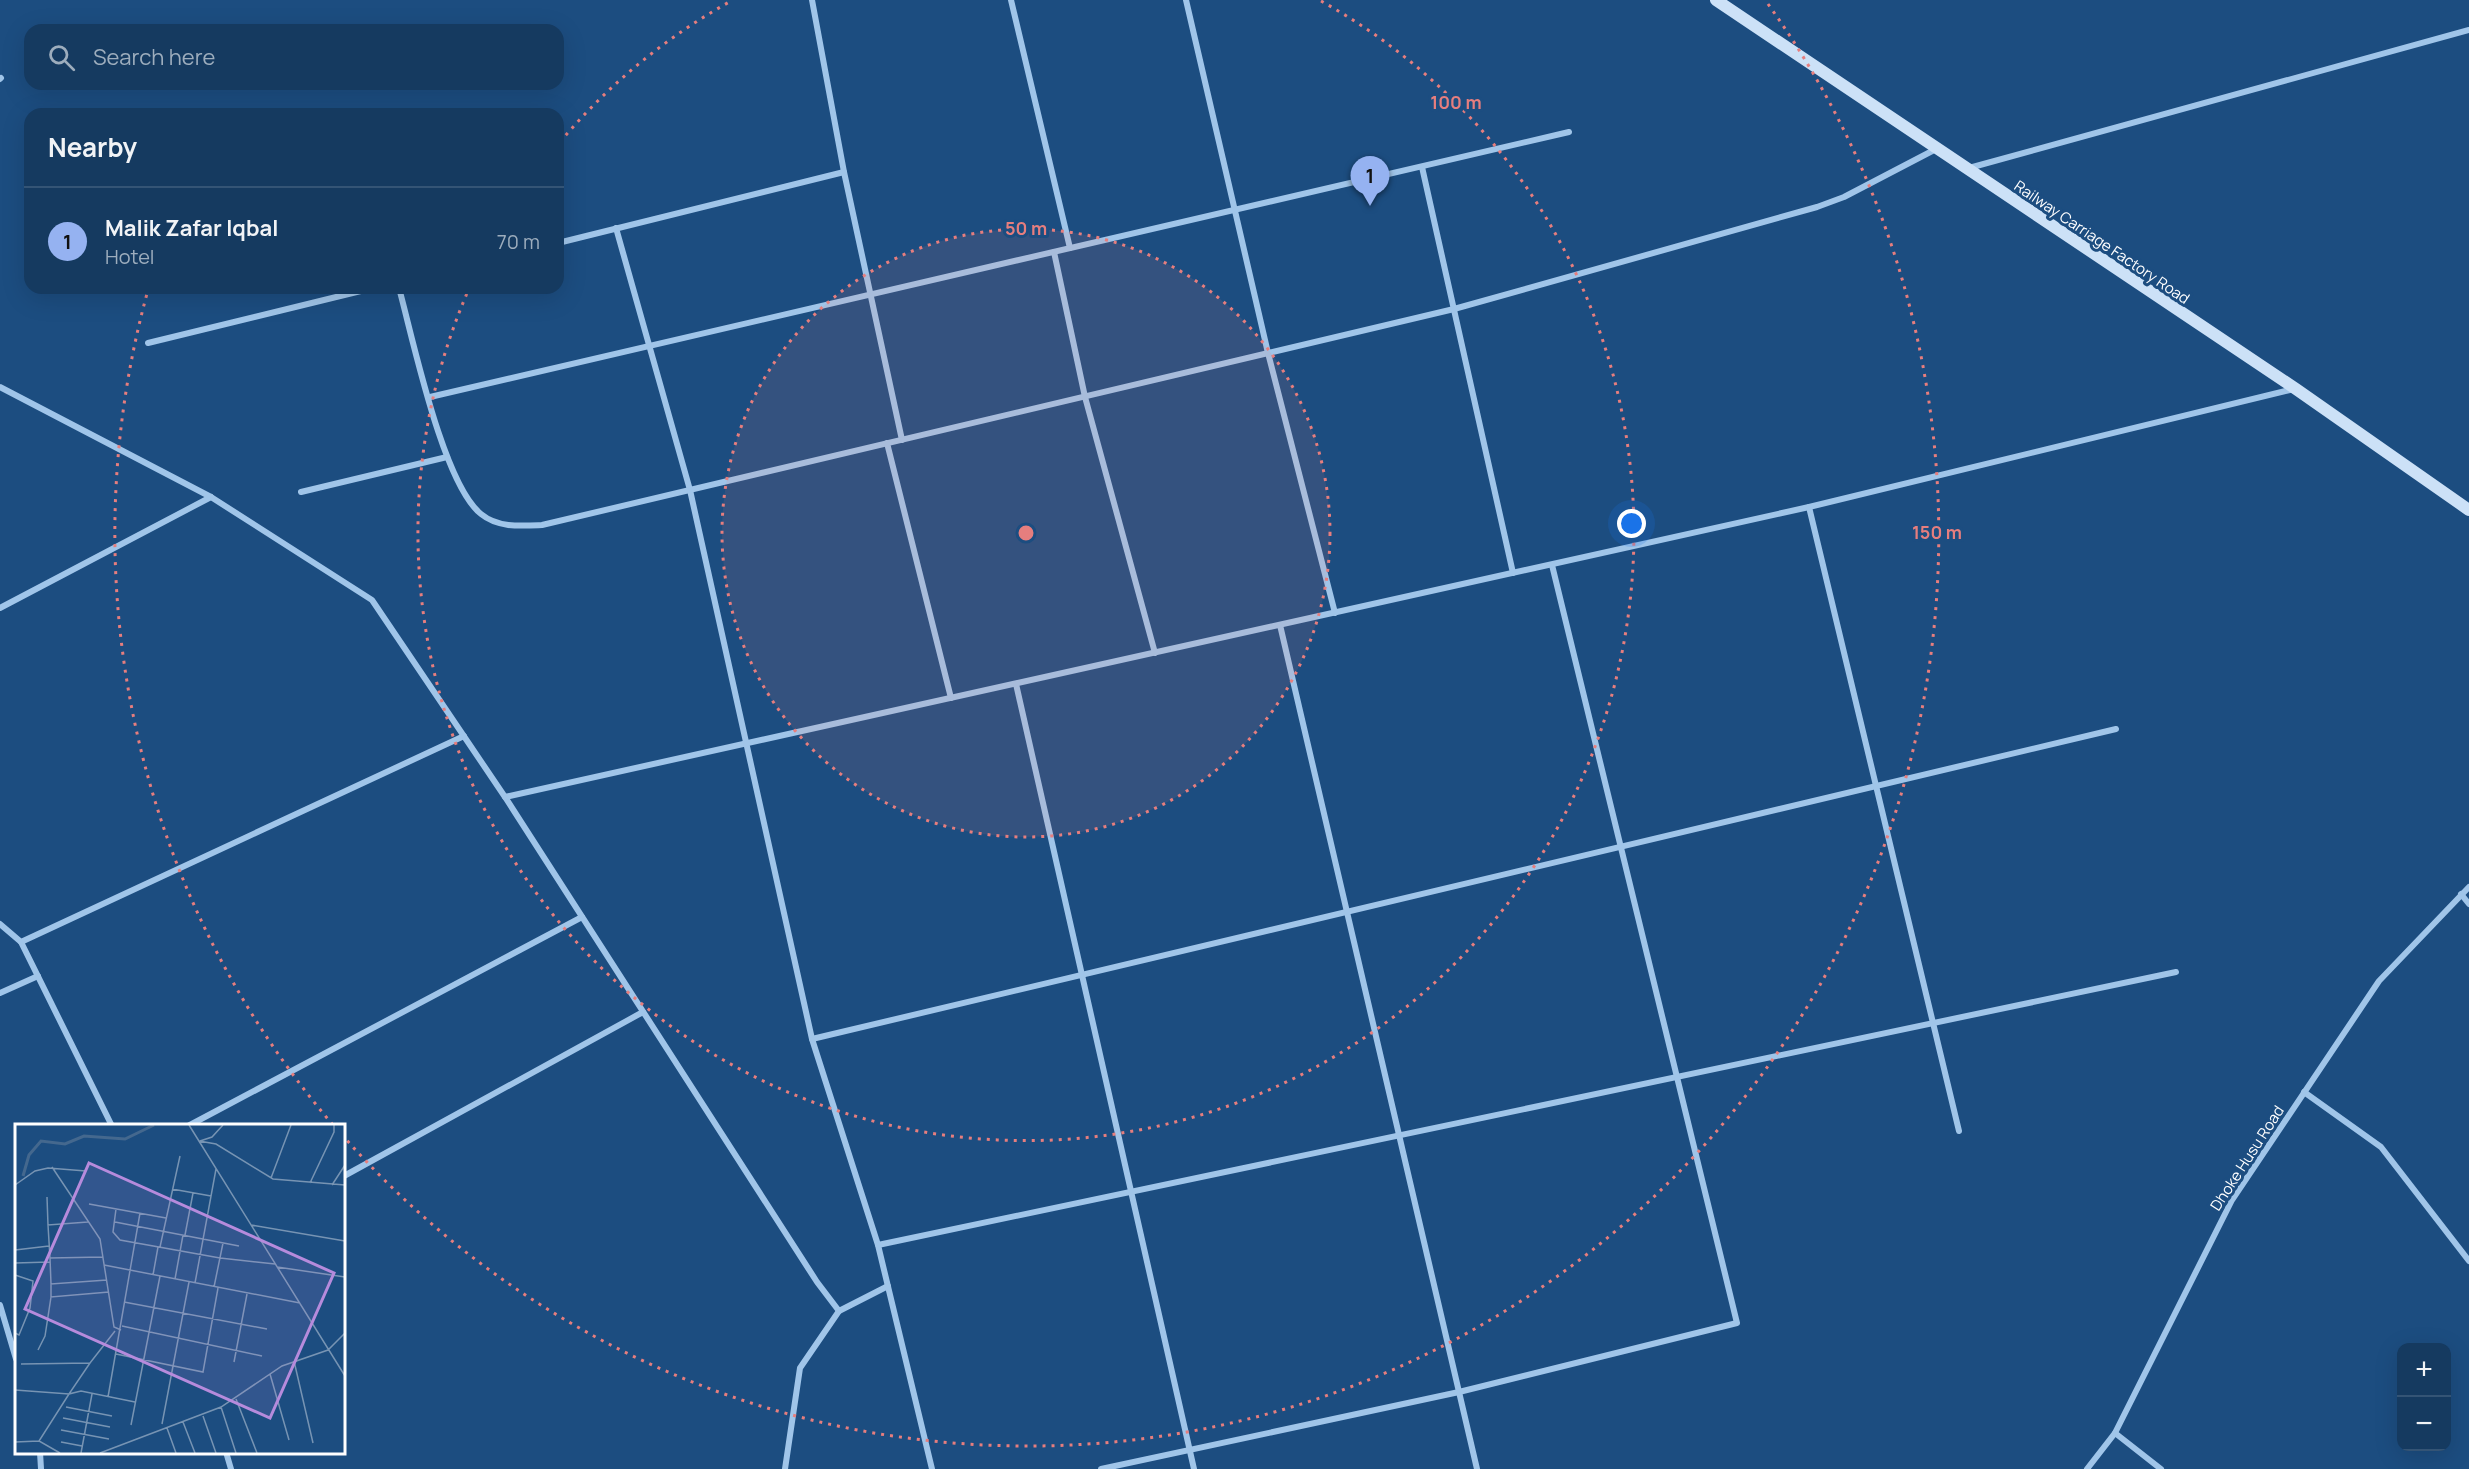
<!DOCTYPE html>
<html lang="en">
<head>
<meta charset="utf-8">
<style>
  body { margin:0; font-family:Manrope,sans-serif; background:#1e4166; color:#f1f3f6 }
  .controls { position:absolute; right:18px; bottom:18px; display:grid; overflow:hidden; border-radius:12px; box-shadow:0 6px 24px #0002 }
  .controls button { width:54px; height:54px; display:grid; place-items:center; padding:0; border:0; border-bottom:2px solid #345475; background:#153a60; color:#f1f3f6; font:30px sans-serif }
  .you { position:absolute; left:1632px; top:524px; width:21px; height:21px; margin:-15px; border:4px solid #fff; border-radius:50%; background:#1a73e8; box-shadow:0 0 0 9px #1a73e833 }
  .badge { display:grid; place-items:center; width:39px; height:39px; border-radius:50%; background:#95b2f1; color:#111; font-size:20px; font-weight:700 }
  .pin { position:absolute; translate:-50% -50px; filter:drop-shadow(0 2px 3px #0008) }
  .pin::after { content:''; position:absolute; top:32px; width:21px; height:18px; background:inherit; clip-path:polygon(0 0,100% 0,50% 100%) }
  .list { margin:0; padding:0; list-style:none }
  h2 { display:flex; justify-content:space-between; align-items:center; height:78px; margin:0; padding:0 24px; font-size:26px }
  h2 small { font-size:20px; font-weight:400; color:#9dadbd }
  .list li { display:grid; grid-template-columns:39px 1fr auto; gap:18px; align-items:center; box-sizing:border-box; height:108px; padding:0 24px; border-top:2px solid #345475 }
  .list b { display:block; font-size:22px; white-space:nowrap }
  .list p { margin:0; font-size:20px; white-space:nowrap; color:#9dadbd }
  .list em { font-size:20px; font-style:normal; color:#9dadbd }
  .icon { flex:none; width:33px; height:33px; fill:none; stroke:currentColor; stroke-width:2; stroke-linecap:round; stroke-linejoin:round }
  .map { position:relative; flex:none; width:2469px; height:1469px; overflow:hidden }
  .search { position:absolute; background:#153a60; box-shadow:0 6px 24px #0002; left:24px; top:24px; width:540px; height:66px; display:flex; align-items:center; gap:15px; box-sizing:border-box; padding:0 21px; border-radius:18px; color:#9dadbd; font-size:22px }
  .panel { position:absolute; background:#153a60; box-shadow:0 6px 24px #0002; left:24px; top:108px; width:540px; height:186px; border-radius:18px }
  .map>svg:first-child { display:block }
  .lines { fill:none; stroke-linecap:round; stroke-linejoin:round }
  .street { stroke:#a0c5e9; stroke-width:6 }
  .secondary { stroke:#cce1f7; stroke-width:12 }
  .ring { fill:none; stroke:#e67e7e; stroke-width:3; stroke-dasharray:3 6 }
  .labels { text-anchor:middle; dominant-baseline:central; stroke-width:6; stroke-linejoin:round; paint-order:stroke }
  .street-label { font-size:15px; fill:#fff; stroke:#1c4d80 }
  .inset-river { fill:none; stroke:#44688e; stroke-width:3 }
  .inset-road { fill:none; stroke:#7794b3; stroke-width:1.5 }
  .view { fill:#b68bdc; fill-opacity:0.15; stroke:#b68bdc; stroke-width:3 }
  .inset-edge { fill:none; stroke:#fff; stroke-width:3 }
  .centre { fill:#e67e7e; stroke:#1c4d80; stroke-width:3 }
  .ring-label { font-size:18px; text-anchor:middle; font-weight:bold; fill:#e67e7e; stroke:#1c4d80; stroke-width:6; stroke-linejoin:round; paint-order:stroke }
</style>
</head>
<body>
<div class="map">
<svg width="2469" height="1469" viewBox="0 0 2469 1469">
  <rect width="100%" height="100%" fill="#1c4d80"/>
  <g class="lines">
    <g class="street">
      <path d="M812,0L844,172L902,440"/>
      <path d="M1011,0L1070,248"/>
      <path d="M1186,0L1268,353L1335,613"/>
      <path d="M0,79L1,78"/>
      <path d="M1422,167L1513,573"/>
      <path d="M1969,168L2469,30"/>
      <path d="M616,228L690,490L812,1039L878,1245L932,1469"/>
      <path d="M558,243L844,172"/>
      <path d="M1054,252L1085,397L1155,653"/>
      <path d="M399,288C413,339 443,484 481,514C498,528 521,526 542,525L1454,309L1817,207L1844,197L1936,149"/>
      <path d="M148,343L373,288"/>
      <path d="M0,387L211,497L372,600L505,797L817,1282L839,1311L888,1286"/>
      <path d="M430,397L1569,132"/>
      <path d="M887,443L951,698"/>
      <path d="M301,492L447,457"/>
      <path d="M1809,507L1959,1131"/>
      <path d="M0,608L211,497"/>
      <path d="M1280,625L1477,1469"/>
      <path d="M1016,684L1194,1469"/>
      <path d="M505,797L1809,507L2294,389"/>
      <path d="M2461,894L2469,904"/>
      <path d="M0,924L21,942L464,736"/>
      <path d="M21,942L112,1126"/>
      <path d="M0,993L38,976"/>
      <path d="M812,1039L2116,729"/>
      <path d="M2304,1092L2381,1147L2469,1261"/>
      <path d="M188,1126L582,917"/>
      <path d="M344,1176L643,1012"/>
      <path d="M878,1245L2176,972"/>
      <path d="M0,1305L16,1359"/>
      <path d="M2115,1433L2161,1469"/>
      <path d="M40,1452L41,1469"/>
      <path d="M226,1452L231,1469"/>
      <path d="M785,1469L800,1368L839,1311"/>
      <path d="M1101,1469L1459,1392L1737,1323L1552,565"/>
      <path d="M2087,1469L2115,1433L2232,1200L2379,981L2469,887"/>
    </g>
    <path class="secondary" d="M1716,0L2296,389L2469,510"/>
  </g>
  <circle cx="1026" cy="533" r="304" fill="#e67e7e" fill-opacity=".12"/>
  <g class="ring">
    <circle cx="1026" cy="533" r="304"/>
    <path d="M560 142A608 608 0 0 1 731 1M1321 1A608 608 0 1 1 468 291"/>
    <path d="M333 1125A911 911 0 0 1 148 290M1768 4A911 911 0 0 1 344 1137"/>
  </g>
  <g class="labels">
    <g class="street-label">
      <text transform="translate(2102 242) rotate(34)">Railway Carriage Factory Road</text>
      <text transform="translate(2247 1158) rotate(-57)">Dhoke Husu Road</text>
    </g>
  </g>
  <g transform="translate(15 1124)">
    <rect width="330" height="330" fill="#1c4d80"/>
    <path class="inset-river" d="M8,52L14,31L26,17L50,20L69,12L110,15L139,1"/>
    <path class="inset-road" d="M174,1L330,252M184,17L201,20L258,55L330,61M185,17L197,13L208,1M37,43L85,115L99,203L106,206M256,54L276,1M295,59L319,8V1M0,61L20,47L33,44L71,47M317,61L330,41M157,65L196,72M32,73L33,101L73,98M74,80L151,94M101,85L98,108L105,116L205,134L260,140M100,98L224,122M33,101L35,134L88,133M236,101L330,117M170,111L178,69M145,123L165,32M0,126L34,122M35,134L36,160L92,156M0,139L35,138M89,141L285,179M262,143L330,153M0,151L18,157L15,184L4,211L0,209M138,151L143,123M160,155L168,111M180,159L201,45M36,160V173L94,168M199,163L208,119M109,178L252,205M107,202L247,232M23,226L30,212L36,173M101,230L188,248L203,164M279,237L298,319M219,238L232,170M6,240L75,239L100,207M255,250L274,316M0,266L54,270L75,239M93,273L125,89M221,275L242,329M51,283L97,292M206,283L221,329M188,292L201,329M48,294L95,303M168,298L180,329M147,300L174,158M116,301L145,152M152,304L161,329M46,306L94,315M0,318L24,317M46,318L67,322M45,329L24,317L54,270L66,267L120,278M66,329L77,270M85,329L206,283L267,242L313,226L330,209"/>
    <path class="view" d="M74,39L319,149L255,294L10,185Z"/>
    <rect width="330" height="330" class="inset-edge"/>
  </g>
  <circle cx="1026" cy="533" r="9" class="centre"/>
  <g class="ring-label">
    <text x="1456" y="109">100 m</text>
    <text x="1026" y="235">50 m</text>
    <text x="1937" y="539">150 m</text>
  </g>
</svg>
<div class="controls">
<button>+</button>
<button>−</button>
</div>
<div class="you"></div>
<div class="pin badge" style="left:1370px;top:206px">1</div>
<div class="search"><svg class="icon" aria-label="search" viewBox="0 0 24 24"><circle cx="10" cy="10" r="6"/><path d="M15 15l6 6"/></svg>Search here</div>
<section class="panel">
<h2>Nearby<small></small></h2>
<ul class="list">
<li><span class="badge">1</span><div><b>Malik Zafar Iqbal</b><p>Hotel</p></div><em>70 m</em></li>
</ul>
</section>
</div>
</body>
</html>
